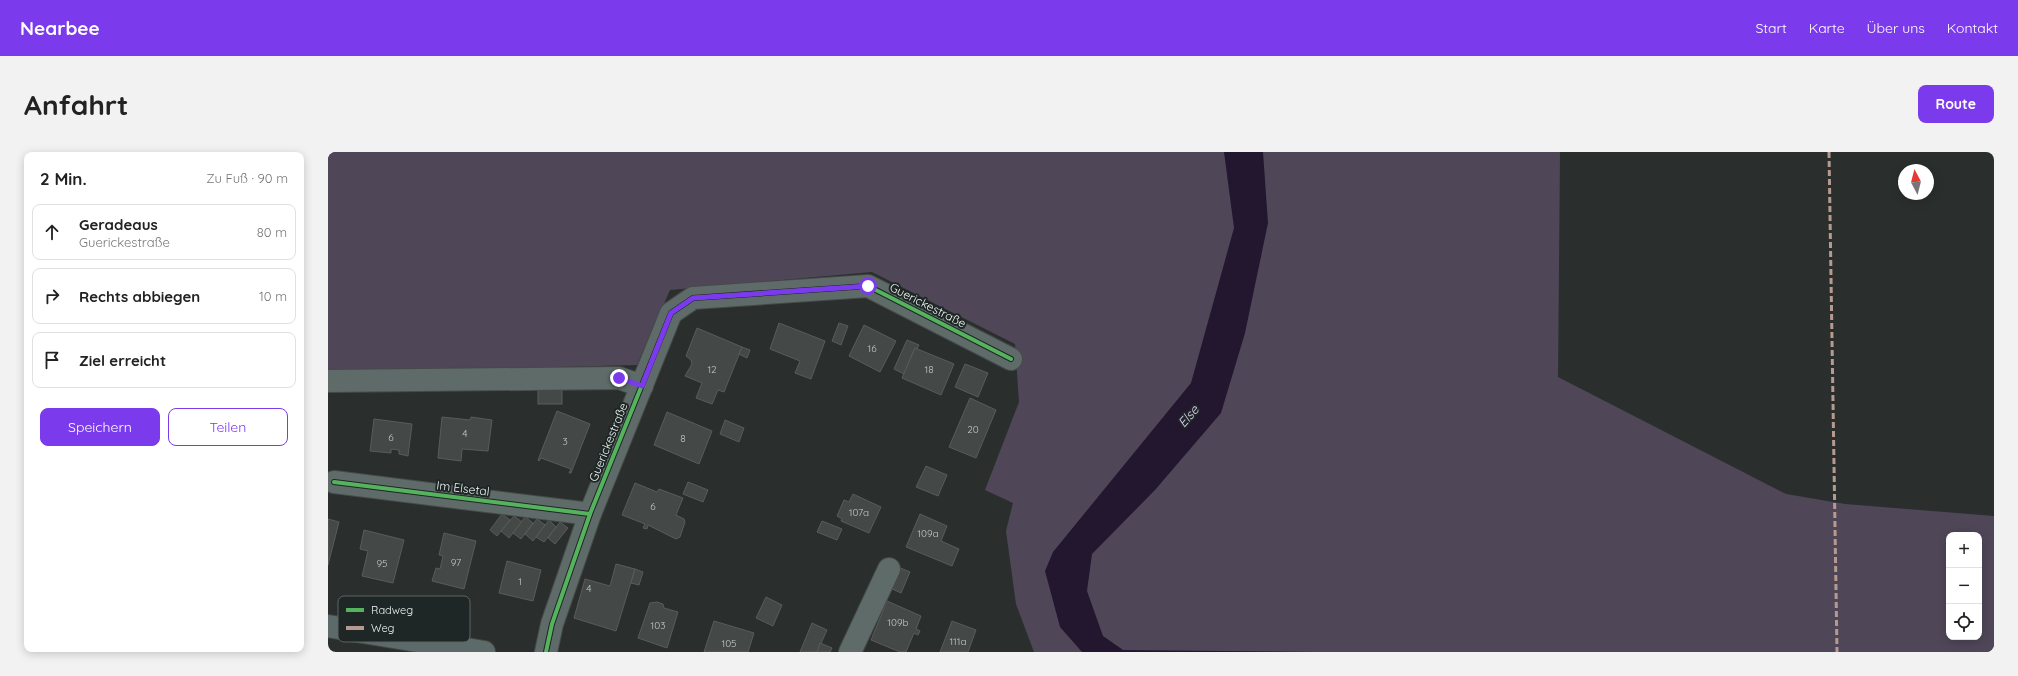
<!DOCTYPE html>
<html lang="de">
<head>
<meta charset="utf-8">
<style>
  body { margin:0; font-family:Quicksand,sans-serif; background:#f2f2f2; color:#222 }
  .controls { position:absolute; right:12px; bottom:12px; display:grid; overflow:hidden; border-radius:8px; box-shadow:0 2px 10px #0003 }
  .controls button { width:36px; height:36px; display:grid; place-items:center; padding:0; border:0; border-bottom:1px solid #e0e0e0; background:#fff; color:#222; font:20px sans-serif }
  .compass { position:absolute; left:1570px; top:12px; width:36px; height:36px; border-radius:50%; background:#fff; box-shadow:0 2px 10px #0003; rotate:353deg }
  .stop { position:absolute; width:12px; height:12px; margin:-9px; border:3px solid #7c3aed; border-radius:50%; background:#fff }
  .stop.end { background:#7c3aed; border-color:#fff; box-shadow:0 1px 4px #0008 }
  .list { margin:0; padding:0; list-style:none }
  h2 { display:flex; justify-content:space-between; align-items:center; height:52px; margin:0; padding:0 16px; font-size:17px }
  h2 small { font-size:13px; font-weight:400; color:#767676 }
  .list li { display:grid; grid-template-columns:26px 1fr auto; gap:12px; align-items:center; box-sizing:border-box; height:56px; margin:0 8px 8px; padding:0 8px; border:1px solid #e0e0e0; border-radius:8px }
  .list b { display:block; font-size:15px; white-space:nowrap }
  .list p { margin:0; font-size:13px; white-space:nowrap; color:#767676 }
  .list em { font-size:13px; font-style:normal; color:#767676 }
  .actions { display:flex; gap:8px; padding:12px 16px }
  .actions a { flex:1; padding:9px 0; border:1px solid #7c3aed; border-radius:8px; text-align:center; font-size:14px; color:#7c3aed }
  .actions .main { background:#7c3aed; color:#fff }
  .icon { flex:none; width:22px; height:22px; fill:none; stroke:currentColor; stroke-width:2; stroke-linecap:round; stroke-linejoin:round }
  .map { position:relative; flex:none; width:1666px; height:500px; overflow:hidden; border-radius:8px }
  header { display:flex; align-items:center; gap:24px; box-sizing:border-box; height:56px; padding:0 20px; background:#7c3aed; color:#fff }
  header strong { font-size:19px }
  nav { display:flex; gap:22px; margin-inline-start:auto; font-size:14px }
  .intro { display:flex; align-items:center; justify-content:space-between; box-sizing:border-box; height:96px; padding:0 24px }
  h1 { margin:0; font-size:28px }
  .button { padding:10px 18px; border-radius:8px; background:#7c3aed; color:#fff; font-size:14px; font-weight:700 }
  main { display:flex; gap:24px; padding:0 24px }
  aside { flex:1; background:#fff; border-radius:8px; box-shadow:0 2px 10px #0003 }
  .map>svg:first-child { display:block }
  .green { fill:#4f4758; fill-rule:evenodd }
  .water { fill:#23162f }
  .building { fill:#444847; stroke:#585c5b }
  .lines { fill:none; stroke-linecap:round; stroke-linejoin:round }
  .minor-casing { stroke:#464a49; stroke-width:24 }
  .major-casing { stroke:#464a49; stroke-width:24 }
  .minor { stroke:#5e6b69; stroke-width:22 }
  .major { stroke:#5c6b69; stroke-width:22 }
  .quiet { stroke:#b69a8f; stroke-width:3; stroke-dasharray:6 3; stroke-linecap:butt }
  .cycleway-casing { stroke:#1e2725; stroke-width:6 }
  .cycleway { stroke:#56b35d; stroke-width:4 }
  .route { stroke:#7c3aed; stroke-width:5 }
  .labels { text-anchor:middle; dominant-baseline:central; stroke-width:4; stroke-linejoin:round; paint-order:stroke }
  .number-label { font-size:10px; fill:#c4cac8 }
  .street-label { font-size:12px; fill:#eff5f3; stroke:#1e2725 }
  .water-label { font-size:13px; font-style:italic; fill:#e4cdfc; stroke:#1e2725 }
  .key { fill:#1e2725; stroke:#5d6563; stroke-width:1 }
  .key-label { font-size:11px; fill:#eff5f3 }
</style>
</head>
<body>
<header>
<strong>Nearbee</strong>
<nav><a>Start</a><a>Karte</a><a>Über uns</a><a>Kontakt</a></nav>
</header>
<div class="intro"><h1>Anfahrt</h1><a class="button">Route</a></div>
<main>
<aside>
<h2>2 Min.<small>Zu Fuß · 90 m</small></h2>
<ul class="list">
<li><svg class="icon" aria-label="ahead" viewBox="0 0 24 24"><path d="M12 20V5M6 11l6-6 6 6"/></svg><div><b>Geradeaus</b><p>Guerickestraße</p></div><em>80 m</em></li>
<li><svg class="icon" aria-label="right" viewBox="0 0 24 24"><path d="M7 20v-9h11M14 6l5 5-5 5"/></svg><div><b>Rechts abbiegen</b></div><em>10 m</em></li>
<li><svg class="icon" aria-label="arrive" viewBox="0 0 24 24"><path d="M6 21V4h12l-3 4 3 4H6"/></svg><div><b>Ziel erreicht</b></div></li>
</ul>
<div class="actions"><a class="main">Speichern</a><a>Teilen</a></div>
</aside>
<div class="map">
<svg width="1666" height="500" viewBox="0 0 1666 500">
  <rect width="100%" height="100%" fill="#2a2f2e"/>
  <path class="green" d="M0,0H1232L1230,225L1458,342L1517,352L1666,364V500H706L688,452L678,379L685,351L657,338L691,250L687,192L544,120L342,138L309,213L0,221ZM1621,383H1651V485H1621Z"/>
  <path class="water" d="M896,0H935L940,71L917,181L893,261L827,338L764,402L759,439L775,484L795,498L990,500H754L732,475L717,419L725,400L863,231L906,76Z"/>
  <g class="building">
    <path d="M451,171L497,189L483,227L467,221L472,209L442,197Z"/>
    <path d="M511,171L520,174L513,193L504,189Z"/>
    <path d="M536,173L568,189L552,220L521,204Z"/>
    <path d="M369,176L414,195L396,240L390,238L384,252L368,246L374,231L357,224L364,212L363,208L358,204Z"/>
    <path d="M579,188L591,193L589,197L587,196L576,222L566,217Z"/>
    <path d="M414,195L422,198L419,206L411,202Z"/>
    <path d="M587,196L626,212L613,243L574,226Z"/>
    <path d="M637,212L660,221L650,245L627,235Z"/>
    <rect x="210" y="231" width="24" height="21"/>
    <path d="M642,246L668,258L648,306L621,295Z"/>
    <path d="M229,259L262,272L243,321H241L243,317L213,306L211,309L210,308Z"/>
    <path d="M339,260L384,279L371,312L326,293Z"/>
    <path d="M114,265L142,268L143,265L164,268L160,299L134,297L133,309L110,306Z"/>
    <path d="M46,267L84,272L80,304L71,302V298L63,297V301L42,299Z"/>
    <path d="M397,268L416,276L411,290L392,282Z"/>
    <path d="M598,314L619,323L610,344L588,335Z"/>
    <path d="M360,330L380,338L375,350L355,342Z"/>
    <path d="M307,331L329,340L331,337L355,346L348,363L356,367L357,370L352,385L348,387L320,373L319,377L315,376L317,372L294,363Z"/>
    <path d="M525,342L553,355L541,381L513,369L514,367L509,364L516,348L521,350Z"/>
    <path d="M174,362L182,368L169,384L162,378Z"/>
    <path d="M592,362L619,374L613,389L631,397L624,414L578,395Z"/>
    <path d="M186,364L194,370L181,386L173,379Z"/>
    <path d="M197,365L205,371L193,387L185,381Z"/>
    <path d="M0,367L11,370L0,413Z"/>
    <path d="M209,367L217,373L205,389L197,382Z"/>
    <path d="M221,368L228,375L216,390L208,385Z"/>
    <path d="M494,369L514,377L509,388L489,380Z"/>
    <path d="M232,370L240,376L227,392L220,386Z"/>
    <path d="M36,378L76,388L65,431L34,424L40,399L32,397Z"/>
    <path d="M116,381L148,389L136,437L104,429L108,416L112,417L115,404L111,403Z"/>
    <path d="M179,409L213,418L205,449L171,441Z"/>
    <path d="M288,412L307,417L288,479L246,466L257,427L282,434Z"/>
    <path d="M563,412L582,420L573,441L554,432Z"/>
    <path d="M307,417L315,420L311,433L303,431Z"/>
    <path d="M438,445L454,453L445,474L428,466Z"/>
    <path d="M559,449L593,464L588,477L592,479L590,483L586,481L578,500H572L543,488Z"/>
    <path d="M329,450L335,452L336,456L350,460L339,496L310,486L322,451Z"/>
    <path d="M386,469L426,481L420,500H376Z"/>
    <path d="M624,469L648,478L640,500H612Z"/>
    <path d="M484,471L499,478L489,500H472Z"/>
    <path d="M492,491L504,496L502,500H489Z"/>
  </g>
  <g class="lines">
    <defs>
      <g id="minor">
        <path d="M0,229L291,226L314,234"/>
        <path d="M6,330L262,362"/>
        <path d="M218,500L224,472L262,362L343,161L365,146L540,134L683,207"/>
        <path d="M522,500L561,417"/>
      </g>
      <path id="major" d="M0,474L156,500"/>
    </defs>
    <use href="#minor" class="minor-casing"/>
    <use href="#major" class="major-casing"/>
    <use href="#minor" class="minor"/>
    <use href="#major" class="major"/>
    <path class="quiet" d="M1501,0L1509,500"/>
    <defs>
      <g id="cycleway">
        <path d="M6,330L262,362"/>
        <path d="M218,500L224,472L262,362L343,161L365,146L540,134L683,207"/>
      </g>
    </defs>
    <use href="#cycleway" class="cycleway-casing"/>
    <use href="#cycleway" class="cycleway"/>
  </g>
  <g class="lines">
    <path class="route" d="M291,226L314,234L343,161L365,146L540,134"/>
  </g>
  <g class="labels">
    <g class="number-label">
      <text x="544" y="196">16</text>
      <text x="384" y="217">12</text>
      <text x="601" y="217">18</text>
      <text x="645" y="277">20</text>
      <text x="137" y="281">4</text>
      <text x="63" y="285">6</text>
      <text x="355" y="286">8</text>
      <text x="237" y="289">3</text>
      <text x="325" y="354">6</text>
      <text x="531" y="360">107a</text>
      <text x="600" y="381">109a</text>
      <text x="128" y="410">97</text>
      <text x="54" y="411">95</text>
      <text x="192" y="429">1</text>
      <text x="261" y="436">4</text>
      <text x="570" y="470">109b</text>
      <text x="330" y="473">103</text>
      <text x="630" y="489">111a</text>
      <text x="401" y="491">105</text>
    </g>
    <g class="street-label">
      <text transform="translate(600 153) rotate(27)">Guerickestraße</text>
      <text transform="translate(280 290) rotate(-68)">Guerickestraße</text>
      <text transform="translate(135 336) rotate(7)">Im Elsetal</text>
    </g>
    <g class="water-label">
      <text transform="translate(860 264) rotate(-49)">Else</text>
    </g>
  </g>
  <rect x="10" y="444" width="132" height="46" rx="6" class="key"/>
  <rect x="18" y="456" width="18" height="4" fill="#56b35d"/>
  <rect x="18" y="474" width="18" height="4" fill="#b69a8f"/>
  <g class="key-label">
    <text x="43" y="462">Radweg</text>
    <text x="43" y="480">Weg</text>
  </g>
</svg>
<div class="controls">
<button>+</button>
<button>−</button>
<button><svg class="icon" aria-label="locate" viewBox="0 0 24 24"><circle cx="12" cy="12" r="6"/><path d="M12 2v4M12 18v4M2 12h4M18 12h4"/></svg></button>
</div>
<svg class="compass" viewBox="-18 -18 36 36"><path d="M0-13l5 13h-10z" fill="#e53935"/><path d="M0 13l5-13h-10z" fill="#767676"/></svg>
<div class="stop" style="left:540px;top:134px"></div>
<div class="stop end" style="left:291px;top:226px"></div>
</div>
</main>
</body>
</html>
